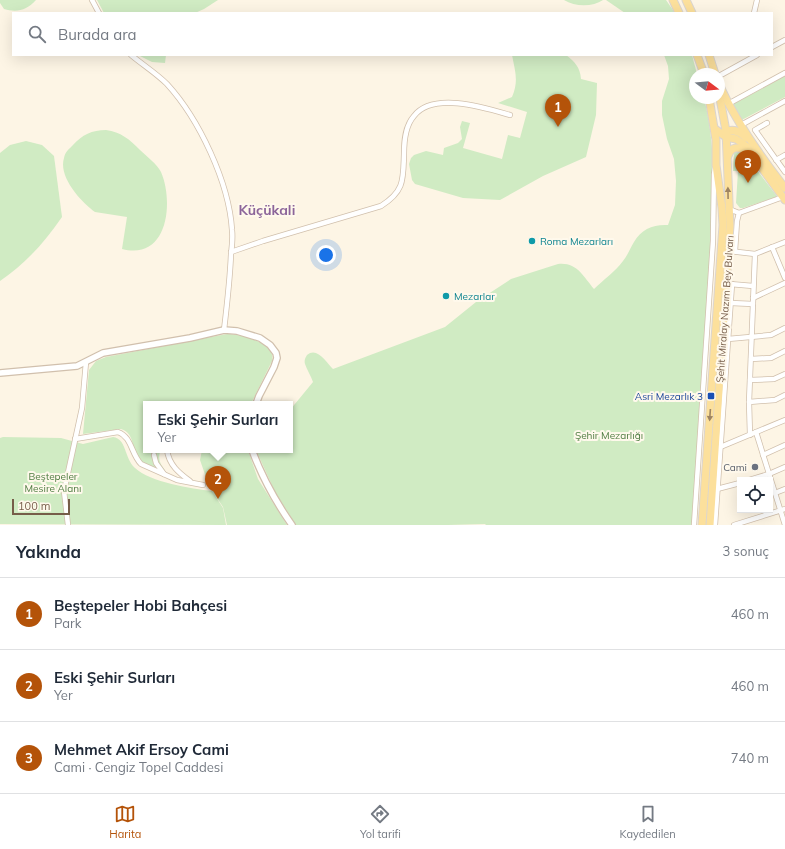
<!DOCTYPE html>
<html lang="tr">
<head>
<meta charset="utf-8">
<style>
  body { margin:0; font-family:Mulish,sans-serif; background:#f2f2f3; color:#1f2937 }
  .controls { position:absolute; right:12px; bottom:12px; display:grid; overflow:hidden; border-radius:0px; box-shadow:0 4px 16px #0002 }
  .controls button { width:36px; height:36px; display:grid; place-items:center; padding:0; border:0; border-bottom:1px solid #e0e1e3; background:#fff; color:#1f2937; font:20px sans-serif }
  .compass { position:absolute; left:689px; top:68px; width:36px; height:36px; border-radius:50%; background:#fff; box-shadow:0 4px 16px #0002; rotate:106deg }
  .scale { position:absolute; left:12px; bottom:10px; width:58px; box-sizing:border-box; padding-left:4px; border:2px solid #765d49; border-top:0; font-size:11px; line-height:14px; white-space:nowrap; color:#765d49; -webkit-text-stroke:3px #fff9ec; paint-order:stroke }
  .you { position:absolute; left:326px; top:255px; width:14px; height:14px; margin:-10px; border:3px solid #fff; border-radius:50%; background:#1a73e8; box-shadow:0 0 0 6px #1a73e833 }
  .badge { display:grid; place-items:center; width:26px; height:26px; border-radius:50%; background:#b45309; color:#fff; font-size:13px; font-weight:700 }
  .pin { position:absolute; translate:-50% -33px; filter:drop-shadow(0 1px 2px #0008) }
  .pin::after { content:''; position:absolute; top:21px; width:14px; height:12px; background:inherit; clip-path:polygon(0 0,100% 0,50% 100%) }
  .popup { position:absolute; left:143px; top:401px; width:150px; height:52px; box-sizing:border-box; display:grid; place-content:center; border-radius:0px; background:#fff; filter:drop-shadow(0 1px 3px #0005); font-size:13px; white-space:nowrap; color:#747a83 }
  .popup b { font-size:15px; color:#1f2937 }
  .popup::after { content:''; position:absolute; left:50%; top:100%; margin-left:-8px; border:8px solid transparent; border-top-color:#fff }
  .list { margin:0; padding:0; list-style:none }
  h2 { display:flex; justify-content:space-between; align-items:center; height:52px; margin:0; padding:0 16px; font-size:17px }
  h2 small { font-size:13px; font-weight:400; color:#747a83 }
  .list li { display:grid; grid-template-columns:26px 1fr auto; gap:12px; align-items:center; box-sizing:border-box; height:72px; padding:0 16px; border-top:1px solid #e0e1e3 }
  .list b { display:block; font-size:15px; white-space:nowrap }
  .list p { margin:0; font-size:13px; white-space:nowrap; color:#747a83 }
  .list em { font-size:13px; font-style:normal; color:#747a83 }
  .icon { flex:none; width:22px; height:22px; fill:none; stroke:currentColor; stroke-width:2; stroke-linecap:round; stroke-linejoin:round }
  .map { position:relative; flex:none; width:785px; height:525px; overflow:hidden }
  .search { position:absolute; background:#fff; box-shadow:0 4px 16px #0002; left:12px; right:12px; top:12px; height:44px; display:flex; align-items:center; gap:10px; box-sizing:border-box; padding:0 14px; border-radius:0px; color:#747a83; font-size:15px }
  .sheet { height:268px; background:#fff }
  nav { display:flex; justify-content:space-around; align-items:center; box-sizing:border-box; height:56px; border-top:1px solid #e0e1e3; background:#fff; font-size:11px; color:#747a83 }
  nav a { display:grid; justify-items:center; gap:2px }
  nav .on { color:#b45309 }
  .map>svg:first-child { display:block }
  .green { fill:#d0ebc3 }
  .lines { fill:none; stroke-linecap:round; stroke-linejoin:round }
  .minor-casing { stroke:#d1c0ad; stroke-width:6 }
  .tertiary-casing { stroke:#d1c0ad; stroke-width:8 }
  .primary-casing { stroke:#dbd5d0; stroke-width:9 }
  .minor { stroke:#fff; stroke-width:4.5 }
  .tertiary { stroke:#fff; stroke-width:5.5 }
  .primary { stroke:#fce09c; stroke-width:7 }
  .oneway { fill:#9e8462 }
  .culture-dot { fill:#0f9aa8; stroke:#fff9ec; stroke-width:1.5 }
  .transit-dot { fill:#1a4fb4; stroke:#fff9ec; stroke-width:1.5 }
  .worship-dot { fill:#6b7280; stroke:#fff9ec; stroke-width:1.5 }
  .labels { text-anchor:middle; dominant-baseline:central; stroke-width:4; stroke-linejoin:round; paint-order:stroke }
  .culture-label { font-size:10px; fill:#0d838f; stroke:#fff9ec; text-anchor:start }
  .street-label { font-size:10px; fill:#765d49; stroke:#fff9ec }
  .transit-label { font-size:10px; fill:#164399; stroke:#fff9ec; text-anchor:end }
  .park-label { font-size:10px; fill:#4e7c41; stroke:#fff9ec }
  .worship-label { font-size:10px; fill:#5b616d; stroke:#fff9ec; text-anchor:end }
  .district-label { font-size:14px; font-weight:bold; fill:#8c659a; stroke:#fff9ec }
</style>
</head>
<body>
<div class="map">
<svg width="785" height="525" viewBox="0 0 785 525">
  <rect width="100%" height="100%" fill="#fdf5e5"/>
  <g class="green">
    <path d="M0,0H36C27,10 17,13 4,9L0,3Z"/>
    <path d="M97,0H218L204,9L195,13H104Z"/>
    <path d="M564,0H603C593,7 575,7 564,0Z"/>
    <path d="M606,0H666L675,13H625Z"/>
    <path d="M138,55H166L165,63L152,62Z"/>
    <path d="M512,55H566C575,62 580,67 581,79L597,83L596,115L586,157L543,176L500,200L463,198L415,184L412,180L409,164L411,158L414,155L426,151L443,155L444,148L458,143L462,139L460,127L462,121L470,123L463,148L502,159L508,135L520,138L527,112L498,103L512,97C519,81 515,71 512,55Z"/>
    <path d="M664,55H692L697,74H695V98H704C720,162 712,229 708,295C703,371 698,448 694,525H486L485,524L448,525H296L275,492L256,450H290V410L313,382C311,376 307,370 305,364C304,361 305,358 307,355C317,346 327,363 333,369L445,327L476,302L511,279L558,264C577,262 583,276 594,289C603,280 615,272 623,261C628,255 630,248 634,242C641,229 654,224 668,225L675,205L676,181L674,159L667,139L662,115V101L669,79L668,66Z"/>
    <path d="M785,76V97L736,123L728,107Z"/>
    <path d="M106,130C121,132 129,139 140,150C146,156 157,164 161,172C174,202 168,261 122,249L127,217L95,212C81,202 58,177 64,158C65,152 69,149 73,145C82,135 92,130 106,130Z"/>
    <path d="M26,141L42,145L54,156L62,217C45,242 25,264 0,281V153L10,145Z"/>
    <path d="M736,150L743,152L776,195V197L743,208H740L736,203L738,171H733L734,152Z"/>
    <path d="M227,334C241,334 277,343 272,361L251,404H146V450H161C157,458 160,464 165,470C158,468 147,468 141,462C131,453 136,433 121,429L83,434L89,370L96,361L106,357Z"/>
    <path d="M3,437L61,438L83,444L113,437C127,439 124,458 135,468C150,482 192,489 212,491L223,508L226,525L0,524V438Z"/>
    <path d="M202,450H248L258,479L287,525H227L223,507L209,486L200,460Z"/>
  </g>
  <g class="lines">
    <defs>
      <g id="minor">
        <path d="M92,0L99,13"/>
        <path d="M754,13L757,0"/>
        <path d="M772,47L785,40"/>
        <path d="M131,55C143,65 156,73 167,84C199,119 229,182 232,230C233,238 232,246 231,254C230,279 227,305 224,330"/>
        <path d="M719,76L757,55"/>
        <path d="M728,104L785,73"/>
        <path d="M767,123L755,130L785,172"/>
        <path d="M741,125L785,101"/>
        <path d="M776,160L785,155"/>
        <path d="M729,209L739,213L783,197"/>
        <path d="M772,247L785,278"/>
        <path d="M729,251L755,254L785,242"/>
        <path d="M735,251L737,221L739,213"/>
        <path d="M231,252L263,241L381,206C405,191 403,179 404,154C404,141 405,126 414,116C433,91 486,108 510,115"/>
        <path d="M730,284L753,286"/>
        <path d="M753,298L785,283"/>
        <path d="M731,303L753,304"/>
        <path d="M728,339L771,335L785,328"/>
        <path d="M751,359L771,358L785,351"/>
        <path d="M750,380L774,379L785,374"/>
        <path d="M749,402L775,400L785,395"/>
        <path d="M756,432L785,525"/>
        <path d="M750,435L749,402L755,254"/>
        <path d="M75,439L118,432C132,437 131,454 141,464L177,480L203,485"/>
        <path d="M718,448L785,420"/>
        <path d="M167,450C169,465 179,473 190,481"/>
        <path d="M154,455L156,463L164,474"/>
        <path d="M763,455L785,445"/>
        <path d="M749,480L769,474L785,467"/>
        <path d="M717,489L740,483"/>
        <path d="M775,493L785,489"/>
        <path d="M68,525L64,491L82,408L86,362"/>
        <path d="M694,525L713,241L714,174L715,168"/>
        <path d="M715,525L732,284"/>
        <path d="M734,525L785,509"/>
      </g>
      <g id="tertiary">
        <path d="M0,373L77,366L103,353L190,338L224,330L237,331L260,338L270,345L276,353L277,358L274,367L259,396L256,404"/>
        <path d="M252,450C262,477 275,501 292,525"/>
      </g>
      <g id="primary">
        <path d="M673,0L679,13"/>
        <path d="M686,0L692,13"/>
        <path d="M697,55L704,74"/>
        <path d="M709,55L715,74"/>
        <path d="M719,84C736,122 760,156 785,188"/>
        <path d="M715,129L726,137L736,139L746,146L785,200"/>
        <path d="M722,134C731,128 739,130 746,138"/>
        <path d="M728,156C731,146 739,146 747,152"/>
        <path d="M702,525L723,225L722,208L716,165V140L709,98"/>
        <path d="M710,525L730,226L726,131L719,93"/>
      </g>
    </defs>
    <use href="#minor" class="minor-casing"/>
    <use href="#tertiary" class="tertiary-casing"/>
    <use href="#primary" class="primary-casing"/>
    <use href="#minor" class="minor"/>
    <use href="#tertiary" class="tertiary"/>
    <use href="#primary" class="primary"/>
  </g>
  <defs><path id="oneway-solid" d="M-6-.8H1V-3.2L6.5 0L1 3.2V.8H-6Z"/></defs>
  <g class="oneway">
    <use href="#oneway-solid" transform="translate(728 193) rotate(-91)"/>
    <use href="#oneway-solid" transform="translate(710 415) rotate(94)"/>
  </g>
  <g class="culture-dot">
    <circle cx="532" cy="241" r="4"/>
    <circle cx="446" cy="296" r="4"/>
  </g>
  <rect class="transit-dot" x="707" y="392" width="8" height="8" rx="2"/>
  <circle class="worship-dot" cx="755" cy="467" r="4"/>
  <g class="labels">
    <g class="culture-label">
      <text x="540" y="241">Roma Mezarları</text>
      <text x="454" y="296">Mezarlar</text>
    </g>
    <g class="street-label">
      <text transform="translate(725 309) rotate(-86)">Şehit Miralay Nazım Bey Bulvarı</text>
    </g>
    <g class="transit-label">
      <text x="703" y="396">Asri Mezarlık 3</text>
    </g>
    <g class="park-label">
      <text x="609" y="435">Şehir Mezarlığı</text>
      <text x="53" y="476">Beştepeler<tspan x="53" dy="12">Mesire Alanı</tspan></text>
    </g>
    <g class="worship-label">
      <text x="747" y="467">Cami</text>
    </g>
    <g class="district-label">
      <text x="267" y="210">Küçükali</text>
    </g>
  </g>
</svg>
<div class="controls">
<button><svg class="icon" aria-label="locate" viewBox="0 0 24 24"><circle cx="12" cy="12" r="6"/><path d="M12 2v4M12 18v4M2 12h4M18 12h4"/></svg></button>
</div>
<svg class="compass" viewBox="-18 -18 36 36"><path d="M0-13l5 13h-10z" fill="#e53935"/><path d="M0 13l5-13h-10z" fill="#747a83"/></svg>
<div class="scale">100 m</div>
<div class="you"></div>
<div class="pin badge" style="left:558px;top:127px">1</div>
<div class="pin badge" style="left:218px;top:499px">2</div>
<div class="popup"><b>Eski Şehir Surları</b>Yer</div>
<div class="pin badge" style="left:748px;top:183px">3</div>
<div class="search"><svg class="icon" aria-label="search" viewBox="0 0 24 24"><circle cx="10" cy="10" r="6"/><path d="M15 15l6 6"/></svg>Burada ara</div>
</div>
<section class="sheet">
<h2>Yakında<small>3 sonuç</small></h2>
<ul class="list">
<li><span class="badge">1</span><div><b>Beştepeler Hobi Bahçesi</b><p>Park</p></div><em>460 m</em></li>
<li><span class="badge">2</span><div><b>Eski Şehir Surları</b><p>Yer</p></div><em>460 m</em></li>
<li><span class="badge">3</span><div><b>Mehmet Akif Ersoy Cami</b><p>Cami · Cengiz Topel Caddesi</p></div><em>740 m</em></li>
</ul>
</section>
<nav>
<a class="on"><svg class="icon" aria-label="map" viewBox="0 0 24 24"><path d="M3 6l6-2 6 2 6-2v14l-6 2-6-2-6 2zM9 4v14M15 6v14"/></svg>Harita</a>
<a><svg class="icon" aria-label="directions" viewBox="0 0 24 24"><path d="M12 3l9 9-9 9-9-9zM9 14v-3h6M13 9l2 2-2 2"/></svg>Yol tarifi</a>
<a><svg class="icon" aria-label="saved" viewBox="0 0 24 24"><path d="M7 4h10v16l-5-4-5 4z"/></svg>Kaydedilen</a>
</nav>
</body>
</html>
